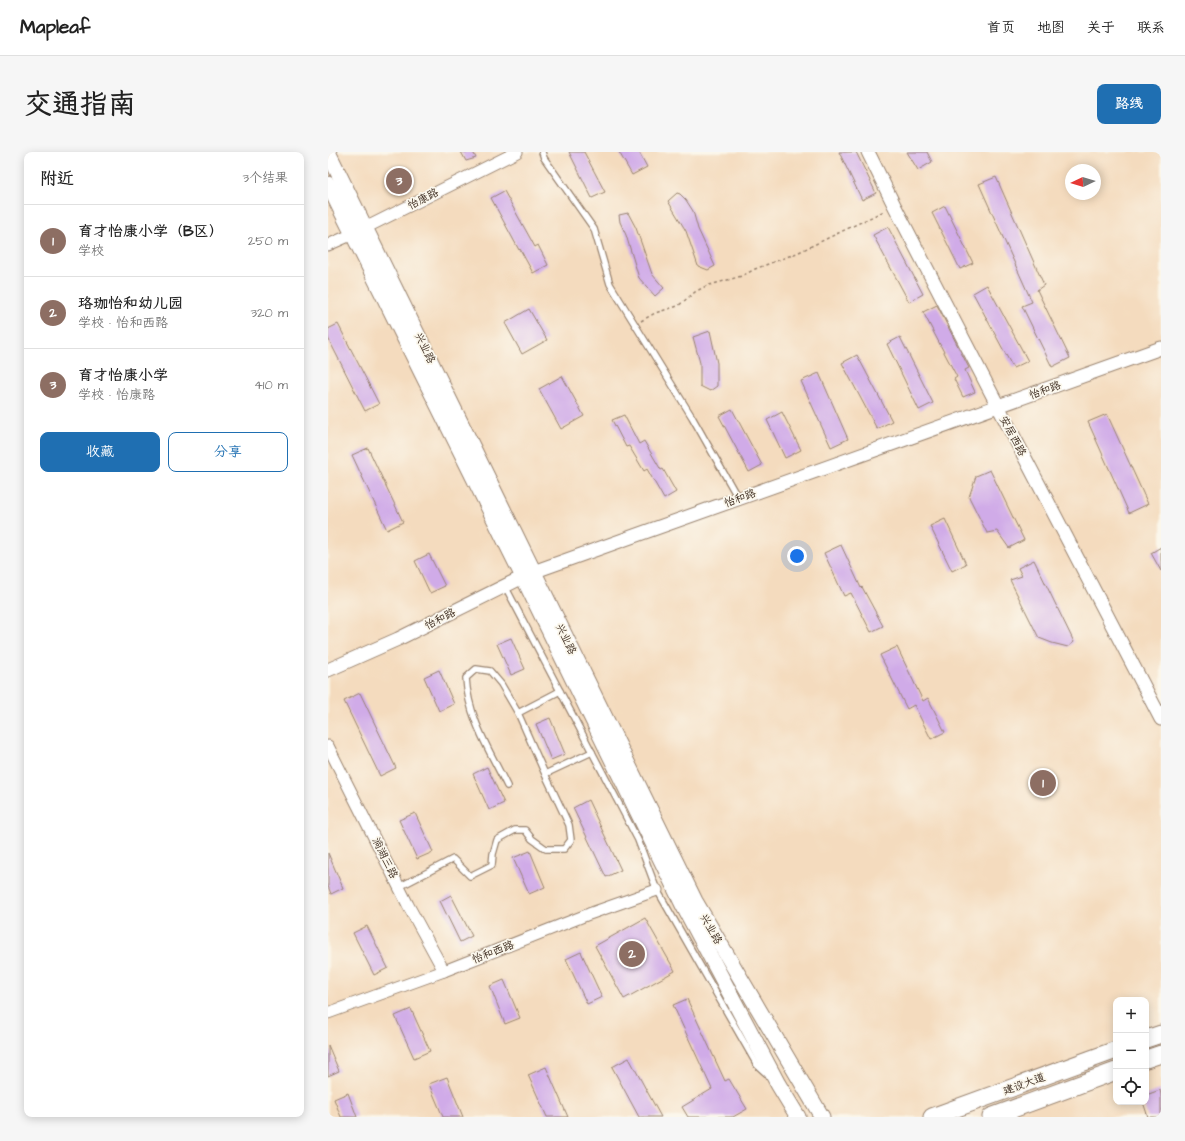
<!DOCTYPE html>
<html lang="zh">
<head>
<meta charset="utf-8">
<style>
  body { margin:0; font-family:"Architects Daughter","LXGW WenKai TC",sans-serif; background:#f6f6f6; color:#222 }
  .controls { position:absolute; right:12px; bottom:12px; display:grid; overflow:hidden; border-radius:8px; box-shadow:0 2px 10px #0003 }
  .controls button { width:36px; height:36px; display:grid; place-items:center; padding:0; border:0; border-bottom:1px solid #e0e0e0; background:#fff; color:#222; font:20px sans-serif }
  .compass { position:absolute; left:737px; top:12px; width:36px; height:36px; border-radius:50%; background:#fff; box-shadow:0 2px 10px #0003; rotate:266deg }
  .you { position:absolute; left:469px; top:404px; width:14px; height:14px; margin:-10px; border:3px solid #fff; border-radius:50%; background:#1a73e8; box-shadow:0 0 0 6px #1a73e833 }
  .badge { display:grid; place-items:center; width:26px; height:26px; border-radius:50%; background:#1f6fb2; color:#fff; font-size:13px; font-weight:700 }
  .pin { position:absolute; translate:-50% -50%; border:2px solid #fff; box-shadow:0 1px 4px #0006 }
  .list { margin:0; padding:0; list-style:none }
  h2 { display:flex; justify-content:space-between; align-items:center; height:52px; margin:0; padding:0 16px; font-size:17px }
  h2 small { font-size:13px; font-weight:400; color:#767676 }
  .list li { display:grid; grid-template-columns:26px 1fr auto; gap:12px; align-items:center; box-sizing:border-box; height:72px; padding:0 16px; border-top:1px solid #e0e0e0 }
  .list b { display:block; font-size:15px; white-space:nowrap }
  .list p { margin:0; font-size:13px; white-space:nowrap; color:#767676 }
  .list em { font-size:13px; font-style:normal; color:#767676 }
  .actions { display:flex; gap:8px; padding:12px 16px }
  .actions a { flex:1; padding:9px 0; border:1px solid #1f6fb2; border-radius:8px; text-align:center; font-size:14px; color:#1f6fb2 }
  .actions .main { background:#1f6fb2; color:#fff }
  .icon { flex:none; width:22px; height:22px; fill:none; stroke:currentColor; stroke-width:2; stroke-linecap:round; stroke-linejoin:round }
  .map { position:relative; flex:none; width:833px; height:965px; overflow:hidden; border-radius:8px }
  header { display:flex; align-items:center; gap:24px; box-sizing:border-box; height:56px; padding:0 20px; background:#fff; border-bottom:1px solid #e0e0e0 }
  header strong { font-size:19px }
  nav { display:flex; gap:22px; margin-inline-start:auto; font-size:14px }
  .intro { display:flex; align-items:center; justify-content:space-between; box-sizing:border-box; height:96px; padding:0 24px }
  h1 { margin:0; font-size:28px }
  .button { padding:10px 18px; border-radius:8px; background:#1f6fb2; color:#fff; font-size:14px; font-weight:700 }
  main { display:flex; gap:24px; padding:0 24px }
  aside { flex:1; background:#fff; border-radius:8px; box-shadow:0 2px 10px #0003 }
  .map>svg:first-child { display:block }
  .building { fill:#d0abe8 }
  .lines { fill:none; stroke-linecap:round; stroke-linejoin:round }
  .service-casing { stroke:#98826e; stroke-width:8 }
  .minor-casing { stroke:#98826e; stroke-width:13 }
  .tertiary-casing { stroke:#98826e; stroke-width:15 }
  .secondary-casing { stroke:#98826e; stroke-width:17 }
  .primary-casing { stroke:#98826e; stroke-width:19 }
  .path { stroke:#98826e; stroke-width:1.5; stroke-dasharray:3 3; stroke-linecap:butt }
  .service { stroke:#fff; stroke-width:5.5 }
  .minor { stroke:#fff; stroke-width:11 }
  .tertiary { stroke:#fff; stroke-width:13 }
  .secondary { stroke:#fff; stroke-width:15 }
  .primary { stroke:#fff; stroke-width:17 }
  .labels { text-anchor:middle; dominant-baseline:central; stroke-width:3.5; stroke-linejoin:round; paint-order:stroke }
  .street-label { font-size:11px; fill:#3b2a1e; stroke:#fbf7ec }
</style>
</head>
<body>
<header>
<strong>Mapleaf</strong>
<nav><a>首页</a><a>地图</a><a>关于</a><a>联系</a></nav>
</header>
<div class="intro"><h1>交通指南</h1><a class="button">路线</a></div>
<main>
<aside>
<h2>附近<small>3个结果</small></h2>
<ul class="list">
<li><span class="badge" style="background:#8d6e63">1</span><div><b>育才怡康小学（B区）</b><p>学校</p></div><em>250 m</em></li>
<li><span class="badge" style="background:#8d6e63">2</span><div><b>珞珈怡和幼儿园</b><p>学校 · 怡和西路</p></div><em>320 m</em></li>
<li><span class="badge" style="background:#8d6e63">3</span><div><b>育才怡康小学</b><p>学校 · 怡康路</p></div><em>410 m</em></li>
</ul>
<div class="actions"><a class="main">收藏</a><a>分享</a></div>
</aside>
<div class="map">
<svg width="833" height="965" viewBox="0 0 833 965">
  <rect width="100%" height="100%" fill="#fbf7ec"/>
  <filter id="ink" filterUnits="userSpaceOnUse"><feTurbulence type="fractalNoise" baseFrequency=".025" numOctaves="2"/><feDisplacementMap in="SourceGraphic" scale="8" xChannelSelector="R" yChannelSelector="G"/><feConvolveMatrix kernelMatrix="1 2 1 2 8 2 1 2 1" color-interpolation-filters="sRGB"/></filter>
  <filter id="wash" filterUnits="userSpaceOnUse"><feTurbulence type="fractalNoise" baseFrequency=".012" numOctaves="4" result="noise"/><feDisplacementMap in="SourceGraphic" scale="16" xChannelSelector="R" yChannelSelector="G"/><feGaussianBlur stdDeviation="0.9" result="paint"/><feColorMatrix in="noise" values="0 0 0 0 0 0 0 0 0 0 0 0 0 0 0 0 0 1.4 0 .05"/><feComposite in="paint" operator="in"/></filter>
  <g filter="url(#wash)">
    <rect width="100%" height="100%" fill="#f4dbbe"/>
    <g id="blocks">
      <g class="building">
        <path d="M133,0H145L148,6L138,9Z"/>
        <path d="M241,0H256L277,40L264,46Z"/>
        <path d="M291,0H311L319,15L304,23Z"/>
        <path d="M511,0H528L548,41L534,48Z"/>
        <path d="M579,0H599L604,10L590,18Z"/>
        <path d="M668,25L716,133L709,138L742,206L724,215L694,154L704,150L651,32Z"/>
        <path d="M176,39L207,95L210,93L220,113L205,121L192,97L191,98L163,46Z"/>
        <path d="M349,41L352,42L358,48L365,59L370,77L387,114L380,118L370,114L358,79L340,49Z"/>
        <path d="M617,54L645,111L632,117L604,61Z"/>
        <path d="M300,61L308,76L324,122L336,136L327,144L311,126L298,83L292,70L291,63Z"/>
        <path d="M560,75L595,142L581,150L545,83Z"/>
        <path d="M659,133L700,209L685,216L645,141Z"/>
        <path d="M609,153L641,216L637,218L647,240L635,245L626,227L629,225L595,160Z"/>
        <path d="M201,157L219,188L194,202L177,171Z"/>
        <path d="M10,172L51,252L37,259L0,186V177Z"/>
        <path d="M382,179L389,211V234L382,239L372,234V211L365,185Z"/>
        <path d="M572,185L605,251L591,258L559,192Z"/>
        <path d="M529,203L564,269L549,277L514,211Z"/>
        <path d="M491,221L520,287L503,295L473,229Z"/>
        <path d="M234,224L256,264L233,277L211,237Z"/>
        <path d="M404,257L434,313L421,320L391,264Z"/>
        <path d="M454,260L473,298L457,306L439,268Z"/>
        <path d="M779,262L820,352L801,361L760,270Z"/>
        <path d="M296,263L311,292L316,289L333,318L335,317L348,340L336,347L319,317L316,319L301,294L298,295L284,268Z"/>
        <path d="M40,296L75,370L59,378L24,303Z"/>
        <path d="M662,318L696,388L681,396L669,379L659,381L641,345L648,324Z"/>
        <path d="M617,367L638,412L624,419L602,374Z"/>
        <path d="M513,393L533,436L534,435L555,474L543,480L523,441L516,444L496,401Z"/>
        <path d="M833,395V419L823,401Z"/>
        <path d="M101,402L117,434L102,441L87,409Z"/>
        <path d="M706,408L746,490L740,495L724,491L711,486L682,428L694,424L690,416Z"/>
        <path d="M183,486L197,517L183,523L169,492Z"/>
        <path d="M569,495L595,549L600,546L617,580L603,587L586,553L579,557L552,503Z"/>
        <path d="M111,518L126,552L111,559L96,525Z"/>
        <path d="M32,541L68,616L52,624L16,549Z"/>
        <path d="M222,566L237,602L223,608L208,572Z"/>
        <path d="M159,615L176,651L161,658L145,622Z"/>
        <path d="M260,648L293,718L278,725L245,656Z"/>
        <path d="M87,661L105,700L89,707L71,668Z"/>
        <path d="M202,699L217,735L201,742L185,706Z"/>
        <path d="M0,701L15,736L3,742L0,734Z"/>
        <path d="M123,743L144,784L132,790L112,749Z"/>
        <path d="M317,766L347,819L296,847L267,794Z"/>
        <path d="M39,774L60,816L46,823L25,781Z"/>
        <path d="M253,800L274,845L259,852L238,807Z"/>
        <path d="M176,828L192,866L177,872L162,834Z"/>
        <path d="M359,847L397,929L401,927L419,957L405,965H360L354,955L384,937L345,853Z"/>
        <path d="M83,857L102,899L86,906L67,864Z"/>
        <path d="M0,893L11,919L0,924Z"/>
        <path d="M301,906L333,965H311L284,915Z"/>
        <path d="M218,915L240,965H219L200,923Z"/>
        <path d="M119,925L135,965H115L101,932Z"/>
        <path d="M832,938L833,943V965H820L815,950H818V943Z"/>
        <path d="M20,941L29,965H13L6,947Z"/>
      </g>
    </g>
  </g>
  <g filter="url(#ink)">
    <use href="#blocks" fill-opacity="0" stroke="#98826e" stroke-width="1"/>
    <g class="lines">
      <defs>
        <g id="service">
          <path d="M214,0L216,6L266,77L282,132L364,265L410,346"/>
          <path d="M177,434L310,688L328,736L429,913L439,922"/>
          <path d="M232,539L190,561L217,622L264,600"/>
          <path d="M179,634C162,599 140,566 138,526L148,517L162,519L173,532L190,561"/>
          <path d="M71,735L125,707L142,724L164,713L165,702L169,688L187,678H197L204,687L218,697H236L243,688L241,673L217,622"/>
        </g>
        <g id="minor">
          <path d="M0,93L25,82L189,0"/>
          <path d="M0,594L80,753L116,819"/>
          <path d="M0,861L116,819L261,762L329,738"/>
        </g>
        <g id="tertiary">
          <path d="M540,0L566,53L670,254L833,567"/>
          <path d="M0,518L70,487L205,420L833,196"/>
        </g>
        <g id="secondary">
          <path d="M0,0L367,749L494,965"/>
          <path d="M0,32L195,425L355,753L450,932L470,965"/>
        </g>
        <g id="primary">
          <path d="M818,887L833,882"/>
          <path d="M818,907L833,902"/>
          <path d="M604,965L788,898"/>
          <path d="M663,965L788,919"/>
        </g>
      </defs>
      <use href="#service" class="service-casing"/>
      <use href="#minor" class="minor-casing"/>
      <use href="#tertiary" class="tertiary-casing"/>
      <use href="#secondary" class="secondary-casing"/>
      <use href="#primary" class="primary-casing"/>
      <path class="path" d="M313,169L327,161L350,154L367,140L378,134L414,124L427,117L469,101L556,59"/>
      <use href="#service" class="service"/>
      <use href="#minor" class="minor"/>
      <use href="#tertiary" class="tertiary"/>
      <use href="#secondary" class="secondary"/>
      <use href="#primary" class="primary"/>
    </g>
  </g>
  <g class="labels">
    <g class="street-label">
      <text transform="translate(95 47) rotate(-27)">怡康路</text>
      <text transform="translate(97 196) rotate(64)">兴业路</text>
      <text transform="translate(717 238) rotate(-20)">怡和路</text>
      <text transform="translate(685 284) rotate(62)">安居西路</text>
      <text transform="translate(412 346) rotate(-20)">怡和路</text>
      <text transform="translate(112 467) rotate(-27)">怡和路</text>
      <text transform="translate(238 487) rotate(64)">兴业路</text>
      <text transform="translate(57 706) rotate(64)">淌湖三路</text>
      <text transform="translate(383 777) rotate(60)">兴业路</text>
      <text transform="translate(165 800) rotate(-21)">怡和西路</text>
      <text transform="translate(696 932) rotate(-20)">建设大道</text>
    </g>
  </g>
</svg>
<div class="controls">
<button>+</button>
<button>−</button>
<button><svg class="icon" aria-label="locate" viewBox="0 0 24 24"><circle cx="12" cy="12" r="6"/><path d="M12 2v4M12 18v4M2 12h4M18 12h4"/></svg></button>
</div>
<svg class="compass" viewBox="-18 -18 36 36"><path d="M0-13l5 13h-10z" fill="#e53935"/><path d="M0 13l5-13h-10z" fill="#767676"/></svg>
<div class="you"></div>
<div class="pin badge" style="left:715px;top:631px;background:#8d6e63">1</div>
<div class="pin badge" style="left:304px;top:802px;background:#8d6e63">2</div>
<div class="pin badge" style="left:71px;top:29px;background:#8d6e63">3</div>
</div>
</main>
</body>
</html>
